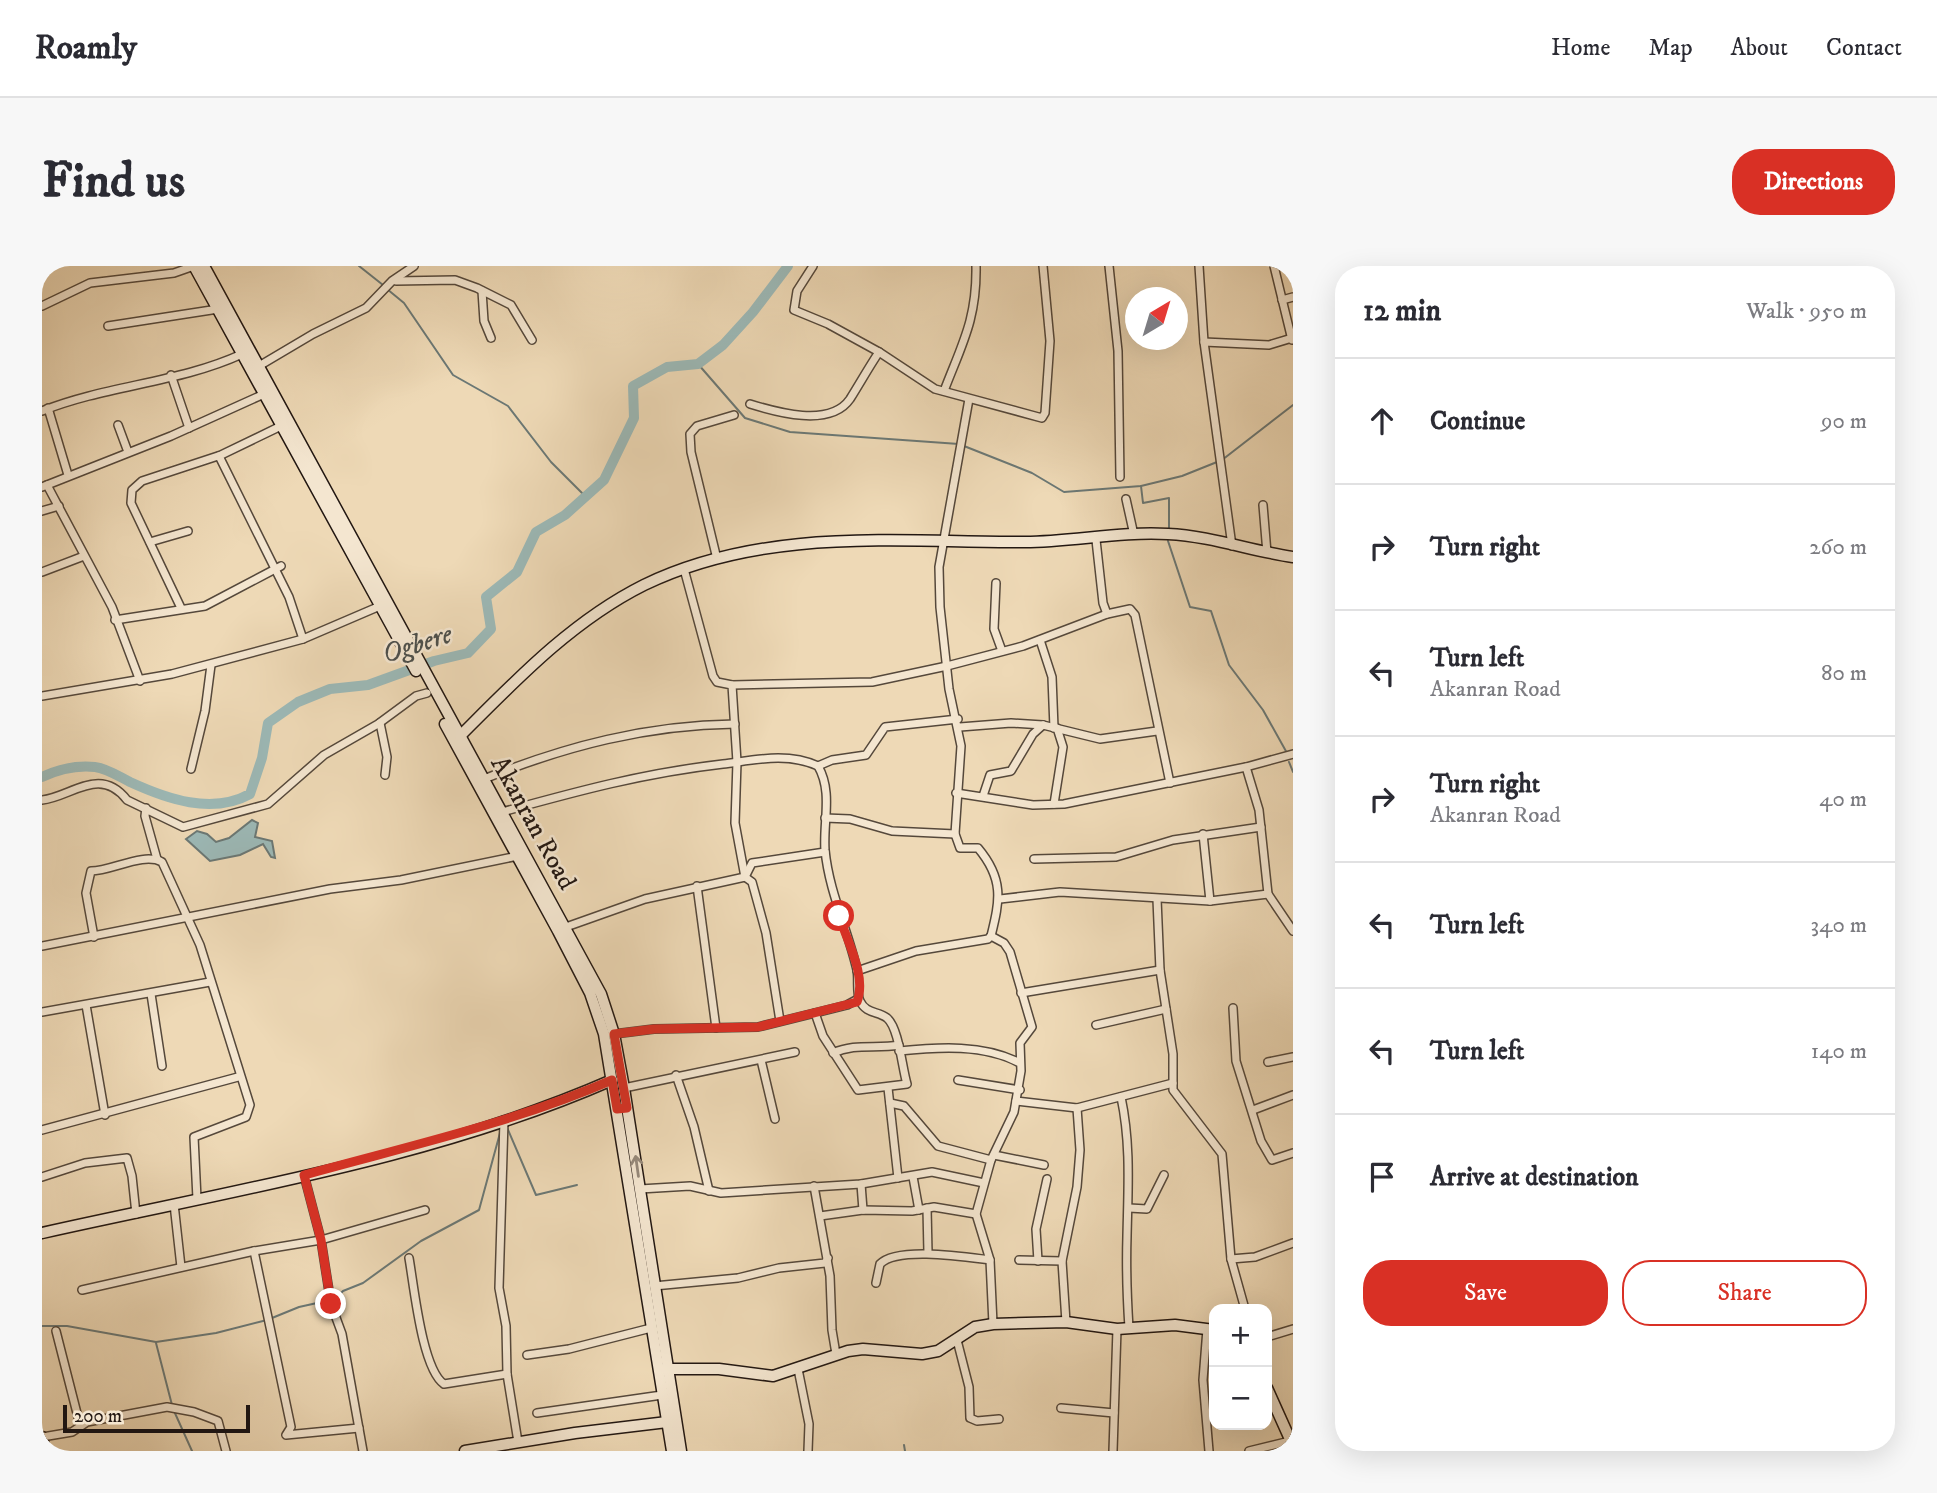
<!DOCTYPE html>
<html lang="en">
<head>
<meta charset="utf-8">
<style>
  body { margin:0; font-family:"IM FELL DW Pica",serif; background:#f7f7f7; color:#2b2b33 }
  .controls { position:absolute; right:21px; bottom:21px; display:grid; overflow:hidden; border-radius:14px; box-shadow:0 7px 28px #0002 }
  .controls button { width:63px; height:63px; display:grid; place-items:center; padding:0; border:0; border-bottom:2px solid #e1e1e2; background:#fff; color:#2b2b33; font:35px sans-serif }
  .compass { position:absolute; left:1083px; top:21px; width:63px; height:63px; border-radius:50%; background:#fff; box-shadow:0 7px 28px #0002; rotate:38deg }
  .scale { position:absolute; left:21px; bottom:18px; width:187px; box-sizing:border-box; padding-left:7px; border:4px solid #221712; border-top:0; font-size:19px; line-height:24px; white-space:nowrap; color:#221712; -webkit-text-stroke:5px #f4e6d0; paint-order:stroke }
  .stop { position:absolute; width:21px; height:21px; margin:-16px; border:5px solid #d93025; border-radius:50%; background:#fff }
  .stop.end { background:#d93025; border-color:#fff; box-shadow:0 2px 7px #0008 }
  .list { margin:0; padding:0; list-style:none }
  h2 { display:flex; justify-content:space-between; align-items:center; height:91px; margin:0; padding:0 28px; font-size:30px }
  h2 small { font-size:23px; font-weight:400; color:#7c7c81 }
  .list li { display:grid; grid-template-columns:46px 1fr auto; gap:21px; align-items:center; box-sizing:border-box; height:126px; padding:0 28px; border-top:2px solid #e1e1e2 }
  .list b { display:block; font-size:26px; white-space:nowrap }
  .list p { margin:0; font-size:23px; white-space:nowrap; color:#7c7c81 }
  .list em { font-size:23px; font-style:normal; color:#7c7c81 }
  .actions { display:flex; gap:14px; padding:21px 28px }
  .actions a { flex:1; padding:16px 0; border:2px solid #d93025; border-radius:28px; text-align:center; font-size:24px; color:#d93025 }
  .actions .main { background:#d93025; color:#fff }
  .icon { flex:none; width:38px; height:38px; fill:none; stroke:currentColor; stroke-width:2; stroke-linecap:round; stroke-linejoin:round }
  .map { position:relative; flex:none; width:1251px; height:1185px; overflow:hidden; border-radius:28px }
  header { display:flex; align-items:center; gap:42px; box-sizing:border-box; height:98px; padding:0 35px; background:#fff; border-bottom:2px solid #e1e1e2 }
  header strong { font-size:33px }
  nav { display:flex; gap:38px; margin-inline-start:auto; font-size:24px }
  .intro { display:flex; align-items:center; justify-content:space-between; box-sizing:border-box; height:168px; padding:0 42px }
  h1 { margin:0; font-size:49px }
  .button { padding:18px 32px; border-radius:28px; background:#d93025; color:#fff; font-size:24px; font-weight:700 }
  main { display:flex; gap:42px; padding:0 42px }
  aside { flex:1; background:#fff; border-radius:28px; box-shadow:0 7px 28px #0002 }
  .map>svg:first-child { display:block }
  .water { fill:#9cb9b7; stroke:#6b7875; stroke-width:2 }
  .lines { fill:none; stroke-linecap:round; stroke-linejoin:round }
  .stream { stroke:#6b7875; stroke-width:2 }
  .river { stroke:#9cb9b7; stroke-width:10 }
  .street-casing { stroke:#55483b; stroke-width:10 }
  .secondary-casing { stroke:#221712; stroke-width:13 }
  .street { stroke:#f4e6d0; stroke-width:7 }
  .secondary { stroke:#f4e6d0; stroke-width:10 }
  .oneway { stroke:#96897a }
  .route { stroke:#d93025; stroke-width:9 }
  .labels { text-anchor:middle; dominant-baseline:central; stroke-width:5; stroke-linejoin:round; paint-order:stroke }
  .street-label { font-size:26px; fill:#221712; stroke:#f4e6d0 }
  .water-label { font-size:28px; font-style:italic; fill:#4d504c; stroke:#f4e6d0 }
</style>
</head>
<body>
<header>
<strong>Roamly</strong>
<nav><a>Home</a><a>Map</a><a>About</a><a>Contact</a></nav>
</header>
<div class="intro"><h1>Find us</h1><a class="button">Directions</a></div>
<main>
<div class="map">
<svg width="1251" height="1185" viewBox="0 0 1251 1185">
  <rect width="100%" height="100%" fill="#eed9b6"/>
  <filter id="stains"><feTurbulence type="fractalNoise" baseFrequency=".00286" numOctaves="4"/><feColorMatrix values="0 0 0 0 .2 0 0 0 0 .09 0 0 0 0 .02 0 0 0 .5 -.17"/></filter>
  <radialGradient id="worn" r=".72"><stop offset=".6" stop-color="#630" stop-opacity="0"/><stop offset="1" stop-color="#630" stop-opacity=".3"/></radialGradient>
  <path class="water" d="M210,554L216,557L213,571L230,575L233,592L229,591L221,578L198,589L168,595L144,573L155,565L165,568L174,576L187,572Z"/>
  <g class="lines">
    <g class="stream">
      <path d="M317,0L341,19"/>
      <path d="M345,23L362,37L411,109L466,140L509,196L543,230"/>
      <path d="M656,98L703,152L748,166L917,178"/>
      <path d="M922,180L990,207L1022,226L1099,220L1140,210L1175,196"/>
      <path d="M1180,194L1251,139"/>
      <path d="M1099,220L1101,237L1127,232V264"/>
      <path d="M1126,275L1148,341L1169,345L1187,399L1221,444L1245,487"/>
      <path d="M1247,496L1251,506"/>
      <path d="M464,859L494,929L535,919"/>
      <path d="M291,1035L301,1025L321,1017L379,975L437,944L458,867"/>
      <path d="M230,1052L257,1041L284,1035"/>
      <path d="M0,1060H25L114,1076L174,1067L225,1054"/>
      <path d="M114,1077L130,1139"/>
      <path d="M132,1145L150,1185"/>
      <path d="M862,1179L863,1185"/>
    </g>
    <path class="river" d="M0,511C17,503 34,499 53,501C64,502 78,511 88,516C125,533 170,549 208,528L220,492L226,457L256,436L288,423L326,419L392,395L426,387L449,363L444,331L475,306L494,266L523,249L562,214L592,152L591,120L625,101L656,98L681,79L711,46L746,0"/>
    <defs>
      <g id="street">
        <path d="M771,0L755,25L752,44L786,58L837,86L893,123L1000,152L1003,147L1008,75L1001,0"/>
        <path d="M1067,0L1076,85L1078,211"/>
        <path d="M1157,0L1162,76L1190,280"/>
        <path d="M1232,0L1250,74"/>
        <path d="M354,15L413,14L435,22L469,39L490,74"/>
        <path d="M440,25L442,55L449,72"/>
        <path d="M1240,34L1251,31"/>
        <path d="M0,40L48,17L132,7L152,0"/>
        <path d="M66,60L176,43"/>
        <path d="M1162,76L1227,79L1250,72"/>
        <path d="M217,100L271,68L324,42L350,15L372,0"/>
        <path d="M129,109L147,162"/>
        <path d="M902,125C920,78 935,53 934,0"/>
        <path d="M927,133L897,301L898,341L907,423L919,480L913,568L918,582H936C962,613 958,634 949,670"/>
        <path d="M708,138C734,146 788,162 808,133C818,117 827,101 837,86"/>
        <path d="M6,142L26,209"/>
        <path d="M0,145C65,119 137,117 200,88"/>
        <path d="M76,159L86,186"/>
        <path d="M177,190L247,331L261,373L338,340"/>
        <path d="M5,219L70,341L98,415"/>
        <path d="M0,221L129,170L222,128"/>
        <path d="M1084,233L1092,269"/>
        <path d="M1221,239L1225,287"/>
        <path d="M0,245L17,240"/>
        <path d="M1054,274L1061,337L1065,348"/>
        <path d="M108,276L146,265"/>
        <path d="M675,293L649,186L648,168L655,160L692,149"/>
        <path d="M642,303L671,410L675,416L690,419L695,496L693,557L703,611L710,616L724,667L738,755"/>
        <path d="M0,306L42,290"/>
        <path d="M954,317L952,363L960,385"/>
        <path d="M139,342L89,237L90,224L100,215L179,189L239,160"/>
        <path d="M73,354L163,340L239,300"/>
        <path d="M998,374L1010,411L1012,462"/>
        <path d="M690,419L830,416L905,400L981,380L1065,348L1088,343L1093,349L1128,517"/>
        <path d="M0,430L130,408L261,373"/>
        <path d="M338,457L345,491L343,509"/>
        <path d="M918,461L969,457L1001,459L1058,473L1115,465"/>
        <path d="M776,500L790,494L824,489L843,461L916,453"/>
        <path d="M1204,501L1217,544L1226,628L1251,665"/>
        <path d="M149,503L163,445L169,399"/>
        <path d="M442,513C524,480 605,459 693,458"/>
        <path d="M914,527L991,539L1022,538L1204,501L1251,488"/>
        <path d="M941,530L948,509L969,505L991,468L1001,459"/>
        <path d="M0,534C29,531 58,499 85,534L141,561L226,538L282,489L336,458L374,430L385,427"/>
        <path d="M1012,538L1021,481L1015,462"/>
        <path d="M104,542L103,550L115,593"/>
        <path d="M460,546C536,525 602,507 681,498C713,494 745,486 776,500C791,526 781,555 783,584C787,626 806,664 815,704C817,713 814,727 818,735C824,748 836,745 845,752C857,762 860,802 865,818L816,824L781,770L773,747"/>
        <path d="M783,552L808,553L850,565L913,568"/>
        <path d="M1161,568L1168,635"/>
        <path d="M992,593L1074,591L1131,574L1219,561"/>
        <path d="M655,620L674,762"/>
        <path d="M958,633L1018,626L1168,635L1226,628"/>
        <path d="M1115,633L1118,704L1131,788V824L1180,888L1189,993L1203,1043"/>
        <path d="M524,661L603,633L703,611L710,597L783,586"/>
        <path d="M949,670L962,677L968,686L990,761L978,777L979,805L972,846L949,894L934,948L948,994L951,1058"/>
        <path d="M52,671L44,627L49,605C70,605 101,586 120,596L158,679L208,839L204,851L152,871L155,933"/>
        <path d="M0,680L288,623L359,614L476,590"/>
        <path d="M815,705L874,685L946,673L949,670"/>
        <path d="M979,727L1118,704"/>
        <path d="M109,728L120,800"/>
        <path d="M44,739L63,849"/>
        <path d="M1191,742L1194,795L1219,875L1230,894L1251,887"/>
        <path d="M0,746L168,716"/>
        <path d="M1054,759L1124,743"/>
        <path d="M572,768L612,763L716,761L805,739L816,733"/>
        <path d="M857,785C897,781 942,778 978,797"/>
        <path d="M791,787C813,777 834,783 857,779"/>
        <path d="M719,794L733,853"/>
        <path d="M1226,796L1251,791"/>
        <path d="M634,809L652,861L667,925"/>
        <path d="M916,814L978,824"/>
        <path d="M582,822L753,786"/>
        <path d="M846,822L856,912"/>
        <path d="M1079,831C1089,878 1086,922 1085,970C1084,1001 1085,1031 1087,1062"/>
        <path d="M974,835L1035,842L1131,817"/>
        <path d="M848,837L862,840L896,880L949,894"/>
        <path d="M1211,844L1251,829"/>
        <path d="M462,854L457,1022L464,1060L465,1108L476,1176"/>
        <path d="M0,864L196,811"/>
        <path d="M952,889L1002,899"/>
        <path d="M262,909L279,974L289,1038L300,1068L321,1185"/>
        <path d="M0,911L43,897L85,892L90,910L94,948"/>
        <path d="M871,911L877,944"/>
        <path d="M819,918L821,944"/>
        <path d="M772,920L788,1010L790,1064L794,1088"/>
        <path d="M598,923L648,920L679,927L819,918L890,906L942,917"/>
        <path d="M132,938L139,1001"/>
        <path d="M885,942L886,987"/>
        <path d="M1087,942L1105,943L1122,909"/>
        <path d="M778,950L821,944L870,945L892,941L934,948"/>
        <path d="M212,985L249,1161L244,1169L317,1162"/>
        <path d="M367,992C372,1020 380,1103 402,1118L465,1108"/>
        <path d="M1189,993L1213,991L1251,977"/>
        <path d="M977,994L1020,995"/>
        <path d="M996,995L994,963L1005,913"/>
        <path d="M834,1017L838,998C855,980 924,991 948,994"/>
        <path d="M612,1020L696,1012L737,1002L783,997L786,992"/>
        <path d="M40,1024L212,985L279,974L383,944"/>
        <path d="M1024,1056L1020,995L1035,921L1038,884L1035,842"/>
        <path d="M1165,1063L1161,1114L1167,1185"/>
        <path d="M14,1065L38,1159"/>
        <path d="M1225,1071L1251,1063"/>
        <path d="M915,1074L927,1121L928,1152L935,1155L957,1153"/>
        <path d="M485,1089L527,1083L609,1062"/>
        <path d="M756,1103L767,1158L766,1185"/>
        <path d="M1019,1142L1072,1147"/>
        <path d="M495,1147L620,1129"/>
        <path d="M0,1171L30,1166L45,1156L125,1141L152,1146L176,1155L184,1185"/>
        <path d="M1247,1172L1250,1185"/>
        <path d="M1071,1185L1075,1063"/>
        <path d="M1207,1185L1248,1175"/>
      </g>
      <g id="secondary">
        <path d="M152,0L374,405"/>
        <path d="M162,0L559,728L572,768L582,822L639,1185"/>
        <path d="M403,458L516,665L548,727L562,768L630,1185"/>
        <path d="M418,470C474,414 530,355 602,319C722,261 854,276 983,276C1030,276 1079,265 1126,268C1168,270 1210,285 1251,291"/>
        <path d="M0,967C191,924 390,893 570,814"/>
        <path d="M624,1103H677L731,1110L806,1085L821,1083L880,1088L896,1085L933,1061L951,1058L1024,1056L1075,1063L1133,1059L1172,1064"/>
        <path d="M1225,1122L1247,1171L1251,1172"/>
        <path d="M0,1171L3,1185"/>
        <path d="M423,1185L533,1167L625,1156"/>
      </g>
    </defs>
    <use href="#street" class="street-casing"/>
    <use href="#secondary" class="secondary-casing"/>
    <use href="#street" class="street"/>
    <use href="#secondary" class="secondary"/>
  </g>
  <defs><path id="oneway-shaft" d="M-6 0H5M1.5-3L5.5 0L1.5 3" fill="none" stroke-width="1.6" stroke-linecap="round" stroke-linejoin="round" transform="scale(1.75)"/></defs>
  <use class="oneway" href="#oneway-shaft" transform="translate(595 900) rotate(-98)"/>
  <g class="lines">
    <path class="route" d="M289,1038L279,974L262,909C366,880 471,857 570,814L575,843L585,842L572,768L612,763L716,761L815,736C825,710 805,675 797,650"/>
  </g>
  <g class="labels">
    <g class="street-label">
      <text transform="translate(491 557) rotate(61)">Akanran Road</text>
    </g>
    <g class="water-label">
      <text transform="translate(375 378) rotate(-18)">Ogbere</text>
    </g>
  </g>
  <rect width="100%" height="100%" filter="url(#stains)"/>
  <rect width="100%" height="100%" fill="url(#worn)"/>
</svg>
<div class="controls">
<button>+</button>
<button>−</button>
</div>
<svg class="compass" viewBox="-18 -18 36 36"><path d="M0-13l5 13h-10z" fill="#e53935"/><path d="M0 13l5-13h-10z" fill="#7c7c81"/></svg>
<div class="scale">200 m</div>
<div class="stop" style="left:797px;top:650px"></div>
<div class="stop end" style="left:289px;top:1038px"></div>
</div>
<aside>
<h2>12 min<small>Walk · 950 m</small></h2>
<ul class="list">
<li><svg class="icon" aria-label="ahead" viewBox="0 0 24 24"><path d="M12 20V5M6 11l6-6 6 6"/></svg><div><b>Continue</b></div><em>90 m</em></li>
<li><svg class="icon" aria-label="right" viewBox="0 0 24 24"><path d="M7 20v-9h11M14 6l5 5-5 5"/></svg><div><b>Turn right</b></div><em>260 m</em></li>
<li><svg class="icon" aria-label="left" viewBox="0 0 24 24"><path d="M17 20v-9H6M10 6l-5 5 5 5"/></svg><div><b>Turn left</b><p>Akanran Road</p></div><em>80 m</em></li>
<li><svg class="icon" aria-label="right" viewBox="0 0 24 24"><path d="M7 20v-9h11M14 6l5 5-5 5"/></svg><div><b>Turn right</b><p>Akanran Road</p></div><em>40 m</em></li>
<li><svg class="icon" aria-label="left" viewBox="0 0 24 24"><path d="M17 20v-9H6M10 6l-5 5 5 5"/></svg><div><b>Turn left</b></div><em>340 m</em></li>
<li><svg class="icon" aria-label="left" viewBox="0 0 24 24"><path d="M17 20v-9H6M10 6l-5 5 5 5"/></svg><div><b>Turn left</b></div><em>140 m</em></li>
<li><svg class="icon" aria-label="arrive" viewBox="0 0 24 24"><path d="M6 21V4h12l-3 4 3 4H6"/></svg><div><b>Arrive at destination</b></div></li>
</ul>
<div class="actions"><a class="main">Save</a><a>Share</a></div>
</aside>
</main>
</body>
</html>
